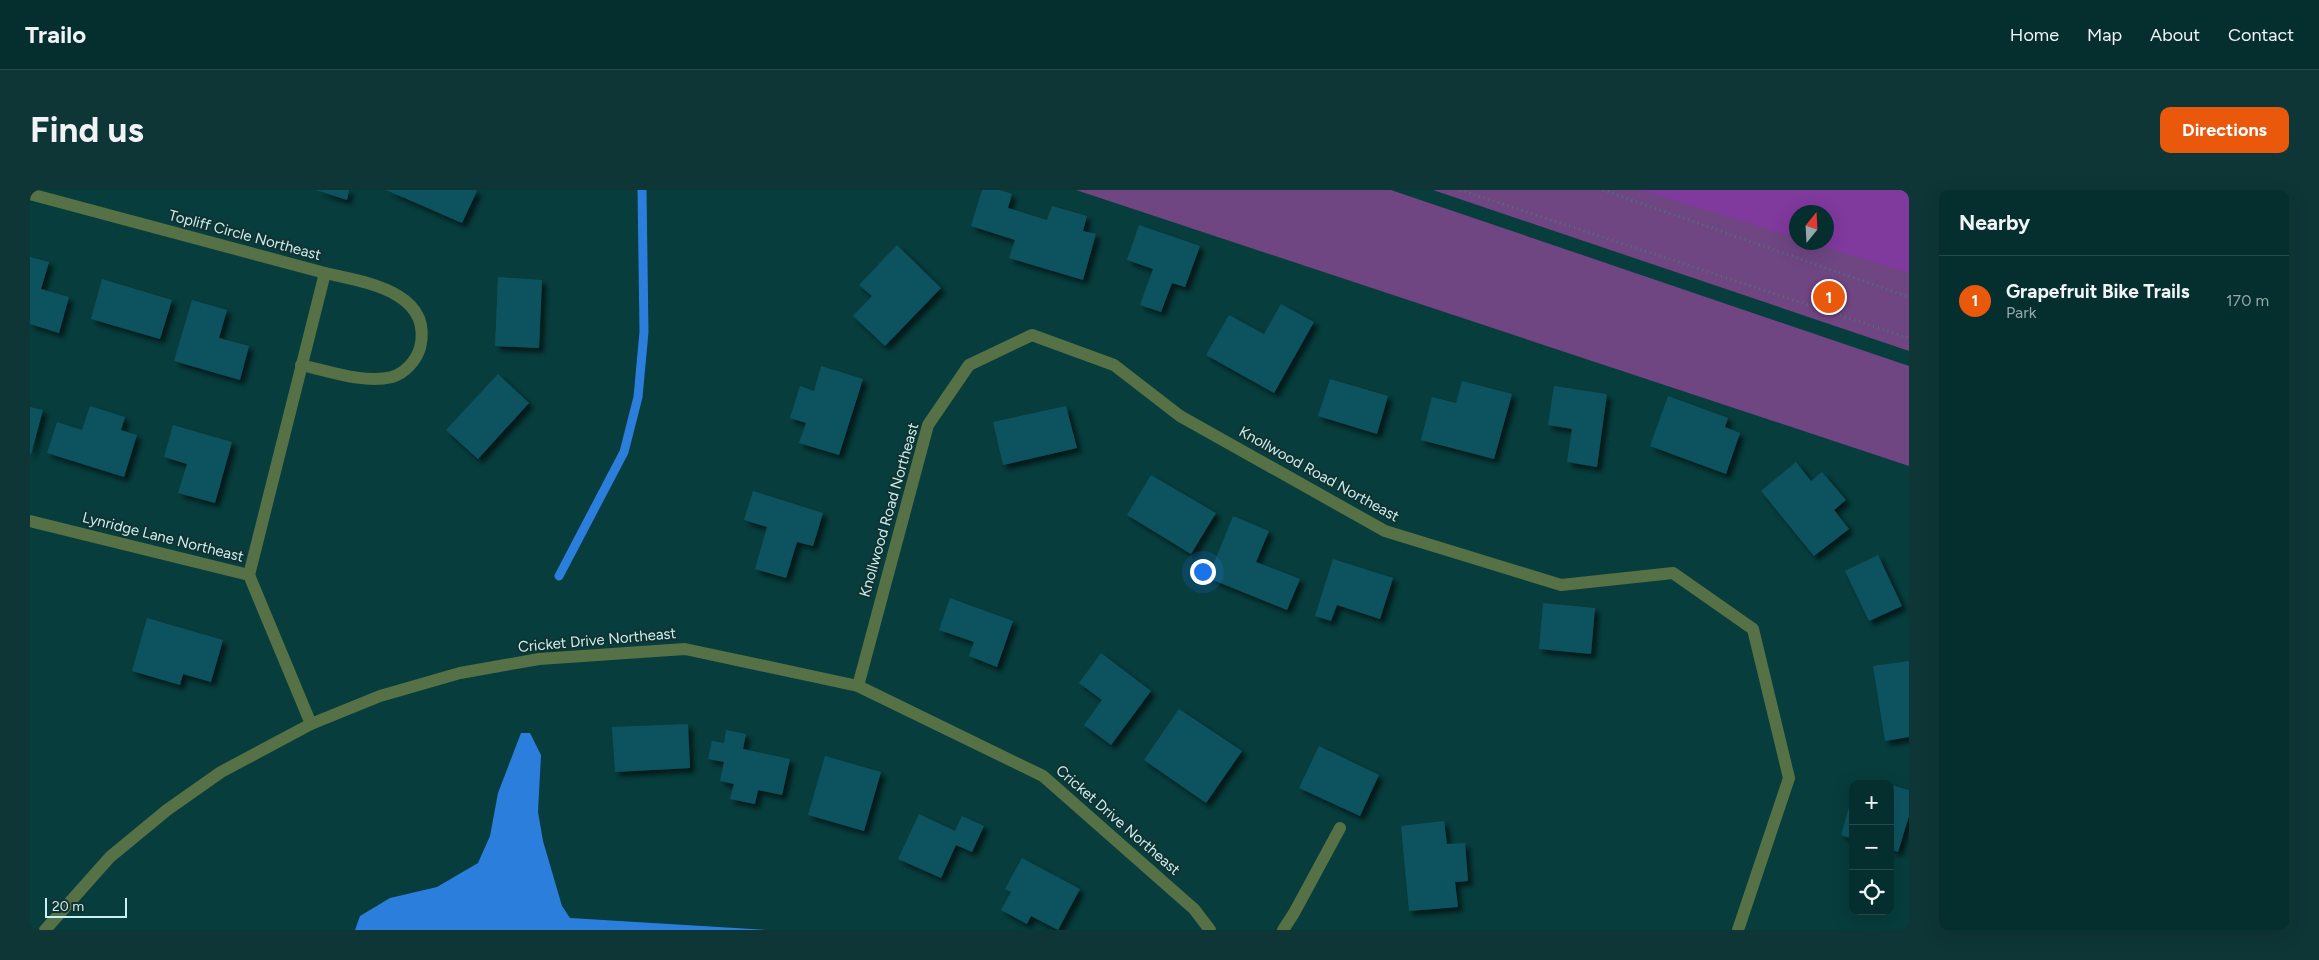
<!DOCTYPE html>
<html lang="en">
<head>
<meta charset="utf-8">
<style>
  body { margin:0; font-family:Figtree,sans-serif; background:#0e3636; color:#f1f3f6 }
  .controls { position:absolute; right:15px; bottom:15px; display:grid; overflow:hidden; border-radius:10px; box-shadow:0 5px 20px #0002 }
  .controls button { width:45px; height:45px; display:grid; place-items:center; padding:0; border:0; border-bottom:1px solid #264a4a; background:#052e2e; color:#f1f3f6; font:25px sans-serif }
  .compass { position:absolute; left:1759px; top:15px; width:45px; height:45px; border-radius:50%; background:#052e2e; box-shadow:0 5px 20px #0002; rotate:18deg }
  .scale { position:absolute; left:15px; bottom:12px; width:82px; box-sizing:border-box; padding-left:5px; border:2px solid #c7f1f0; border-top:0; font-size:14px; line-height:18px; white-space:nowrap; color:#c7f1f0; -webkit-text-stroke:4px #133130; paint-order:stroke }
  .you { position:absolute; left:1172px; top:381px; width:18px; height:18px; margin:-12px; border:4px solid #fff; border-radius:50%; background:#1a73e8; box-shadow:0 0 0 8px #1a73e833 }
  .badge { display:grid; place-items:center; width:32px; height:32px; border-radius:50%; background:#ea580c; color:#fff; font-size:16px; font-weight:700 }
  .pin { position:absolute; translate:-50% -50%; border:2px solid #fff; box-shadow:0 1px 5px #0006 }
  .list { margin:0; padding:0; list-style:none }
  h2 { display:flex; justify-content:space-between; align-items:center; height:65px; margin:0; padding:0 20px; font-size:21px }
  h2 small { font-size:16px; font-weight:400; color:#97a8aa }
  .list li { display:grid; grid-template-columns:32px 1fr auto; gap:15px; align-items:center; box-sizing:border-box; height:90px; padding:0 20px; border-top:1px solid #264a4a }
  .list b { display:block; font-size:19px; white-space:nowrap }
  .list p { margin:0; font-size:16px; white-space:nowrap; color:#97a8aa }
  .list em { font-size:16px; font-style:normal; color:#97a8aa }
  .icon { flex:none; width:28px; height:28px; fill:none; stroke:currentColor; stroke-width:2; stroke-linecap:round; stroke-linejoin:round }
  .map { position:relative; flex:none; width:1879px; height:740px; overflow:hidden; border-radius:10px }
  header { display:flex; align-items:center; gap:30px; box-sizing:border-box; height:70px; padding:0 25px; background:#052e2e; border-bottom:1px solid #264a4a }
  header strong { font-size:24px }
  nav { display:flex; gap:28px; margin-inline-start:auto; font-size:18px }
  .intro { display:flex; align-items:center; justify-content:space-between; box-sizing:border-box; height:120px; padding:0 30px }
  h1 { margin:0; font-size:35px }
  .button { padding:12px 22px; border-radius:10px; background:#ea580c; color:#fff; font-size:18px; font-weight:700 }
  main { display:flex; gap:30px; padding:0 30px }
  aside { flex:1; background:#052e2e; border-radius:10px; box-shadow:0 5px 20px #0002 }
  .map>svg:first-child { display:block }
  .green { fill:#6f4582; fill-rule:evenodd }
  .forest { fill:#80399d }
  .water { fill:#2b7edc }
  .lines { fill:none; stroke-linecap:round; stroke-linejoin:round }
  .stream { stroke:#2b7edc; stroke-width:9 }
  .building { fill:#0f525f; filter:url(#shadow) }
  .path { stroke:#467878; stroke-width:3; stroke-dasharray:1 4; stroke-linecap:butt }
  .service { stroke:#557145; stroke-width:12 }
  .minor { stroke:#557145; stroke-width:12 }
  .labels { text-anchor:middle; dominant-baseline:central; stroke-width:4; stroke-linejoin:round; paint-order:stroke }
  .street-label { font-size:15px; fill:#c7f1f0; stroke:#133130 }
</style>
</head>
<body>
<header>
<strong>Trailo</strong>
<nav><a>Home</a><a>Map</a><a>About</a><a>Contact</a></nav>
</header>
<div class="intro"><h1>Find us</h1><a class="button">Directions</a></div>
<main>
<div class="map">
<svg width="1879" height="740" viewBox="0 0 1879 740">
  <defs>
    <filter id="shadow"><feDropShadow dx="4.5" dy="4.5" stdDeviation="2.5" flood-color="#0009"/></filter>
  </defs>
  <rect width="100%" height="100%" fill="#073d3d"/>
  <g class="green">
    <path d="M1046,0H1361L1879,176V276Z"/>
    <path d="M1403,0H1879V161ZM1766,22H1796V52H1766Z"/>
  </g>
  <path class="forest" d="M1611,0H1879V83L1781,53L1796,52V22H1766V48Z"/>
  <path class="water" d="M491,543H500L511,565L508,622L513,651L532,716L540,728L737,740H325L330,726L360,708L407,697L448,673L460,646L468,603Z"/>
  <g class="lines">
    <path class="stream" d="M529,386L594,262L608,207L614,142L612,0"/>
  </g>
  <g class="building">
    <path d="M286,0H319L317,10Z"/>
    <path d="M356,0H445L447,1L432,33Z"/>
    <path d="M952,0H970L982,4L978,18L1017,30L1022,16L1057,26L1053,41L1066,44L1053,90L979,68L985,50L941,36Z"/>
    <path d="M1109,35L1170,56L1155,97L1142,93L1131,122L1110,115L1123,79L1097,70Z"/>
    <path d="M867,55L911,98L855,156L823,126L842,106L829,95Z"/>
    <path d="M0,67L19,72L11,99L39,107L29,143L0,134Z"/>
    <path d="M468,87L512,90L509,158L465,156Z"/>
    <path d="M72,89L142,110L130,149L61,129Z"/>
    <path d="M162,110L197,120L189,148L219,156L210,190L144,171Z"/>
    <path d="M1251,114L1284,132L1244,203L1176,165L1199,125L1234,144Z"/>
    <path d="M791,176L833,189L809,265L769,253L776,233L760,228L770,196L784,201Z"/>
    <path d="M468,184L499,213L448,269L416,240Z"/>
    <path d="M1300,189L1358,206L1347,244L1288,226Z"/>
    <path d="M1432,191L1482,204L1464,269L1391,250L1402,207L1426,213Z"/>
    <path d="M1524,196L1577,204L1567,277L1537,272L1542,239L1518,235Z"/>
    <path d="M1638,206L1698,228L1695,237L1710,243L1696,284L1620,256Z"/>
    <path d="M60,216L95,227L91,240L107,245L94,287L17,263L27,232L52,240Z"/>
    <path d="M1036,216L1047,258L973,275L963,232Z"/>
    <path d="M0,217L13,220L1,264H0Z"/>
    <path d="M143,235L202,252L185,313L148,303L157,274L134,267Z"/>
    <path d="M1766,272L1781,291L1792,282L1816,310L1804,320L1819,339L1784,366L1731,301Z"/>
    <path d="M1121,285L1186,323L1161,364L1097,325Z"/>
    <path d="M723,301L793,323L783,356L767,352L756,388L725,379L737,337L714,330Z"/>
    <path d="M1203,326L1239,341L1226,372L1270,389L1257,420L1178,388Z"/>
    <path d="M1848,365L1872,416L1839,431L1815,381Z"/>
    <path d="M1303,369L1363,388L1350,429L1307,415L1301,431L1285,426Z"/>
    <path d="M920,408L983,431L967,477L939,466L944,452L909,440Z"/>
    <path d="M1513,413L1565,418L1561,464L1509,459Z"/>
    <path d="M117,428L193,450L181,492L153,484L150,495L102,481Z"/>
    <path d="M1071,463L1121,501L1081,555L1054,535L1072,510L1049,493Z"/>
    <path d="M1879,471V547L1855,551L1843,476Z"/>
    <path d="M1149,519L1212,561L1176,613L1114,570Z"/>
    <path d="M658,534L660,578L585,582L582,537Z"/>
    <path d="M696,540L716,544L713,559L760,569L752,605L728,600L725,614L700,609L704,594L690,591L694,572L678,569L682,551L694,553Z"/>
    <path d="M1289,556L1349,585L1330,626L1269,598Z"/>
    <path d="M795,566L851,582L834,641L778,625Z"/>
    <path d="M1860,595L1879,600V626L1868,662L1860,659Z"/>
    <path d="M1820,614L1823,615V649L1811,645Z"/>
    <path d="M889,624L925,641L932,626L954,636L942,662L926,655L911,688L868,669Z"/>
    <path d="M1414,631L1417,654L1435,653L1438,691L1425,692L1428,717L1379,721L1371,636Z"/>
    <path d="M992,668L1050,699L1028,740L1001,726L997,734L971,720L981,702L975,699Z"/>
  </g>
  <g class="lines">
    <g class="path">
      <path d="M1430,0L1879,148"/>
      <path d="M1573,0L1879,107"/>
    </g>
    <path class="service" d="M1253,740L1264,723L1310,638"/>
    <g class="minor">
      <path d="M0,4L295,83L219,385"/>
      <path d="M271,175C299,181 334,194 362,187C375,183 386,171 390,158C404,101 333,92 295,83"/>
      <path d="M0,331L219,385L281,534"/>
      <path d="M828,496L898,235L939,175L1002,145L1084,175L1150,226L1355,341L1531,395L1643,383L1723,439L1759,588L1708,740"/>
      <path d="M15,740L80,667L137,620L191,582L281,534L350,506L430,483L509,469L655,459L828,496L1013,586L1164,719L1180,740"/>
    </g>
  </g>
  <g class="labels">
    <g class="street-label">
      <text transform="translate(215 45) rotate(15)">Topliff Circle Northeast</text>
      <text transform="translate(1289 284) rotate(29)">Knollwood Road Northeast</text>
      <text transform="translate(859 320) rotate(-74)">Knollwood Road Northeast</text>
      <text transform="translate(133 347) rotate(14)">Lynridge Lane Northeast</text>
      <text transform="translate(567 450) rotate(-5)">Cricket Drive Northeast</text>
      <text transform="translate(1088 630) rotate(41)">Cricket Drive Northeast</text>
    </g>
  </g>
</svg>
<div class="controls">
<button>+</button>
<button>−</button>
<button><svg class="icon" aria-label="locate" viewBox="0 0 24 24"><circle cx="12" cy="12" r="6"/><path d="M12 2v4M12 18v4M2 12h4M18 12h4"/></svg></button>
</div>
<svg class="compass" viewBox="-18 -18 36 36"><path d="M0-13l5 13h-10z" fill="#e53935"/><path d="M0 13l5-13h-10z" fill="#97a8aa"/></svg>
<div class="scale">20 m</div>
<div class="you"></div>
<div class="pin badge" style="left:1799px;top:107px">1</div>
</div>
<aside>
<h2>Nearby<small></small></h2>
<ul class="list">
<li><span class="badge">1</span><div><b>Grapefruit Bike Trails</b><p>Park</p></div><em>170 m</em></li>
</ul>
</aside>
</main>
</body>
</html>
